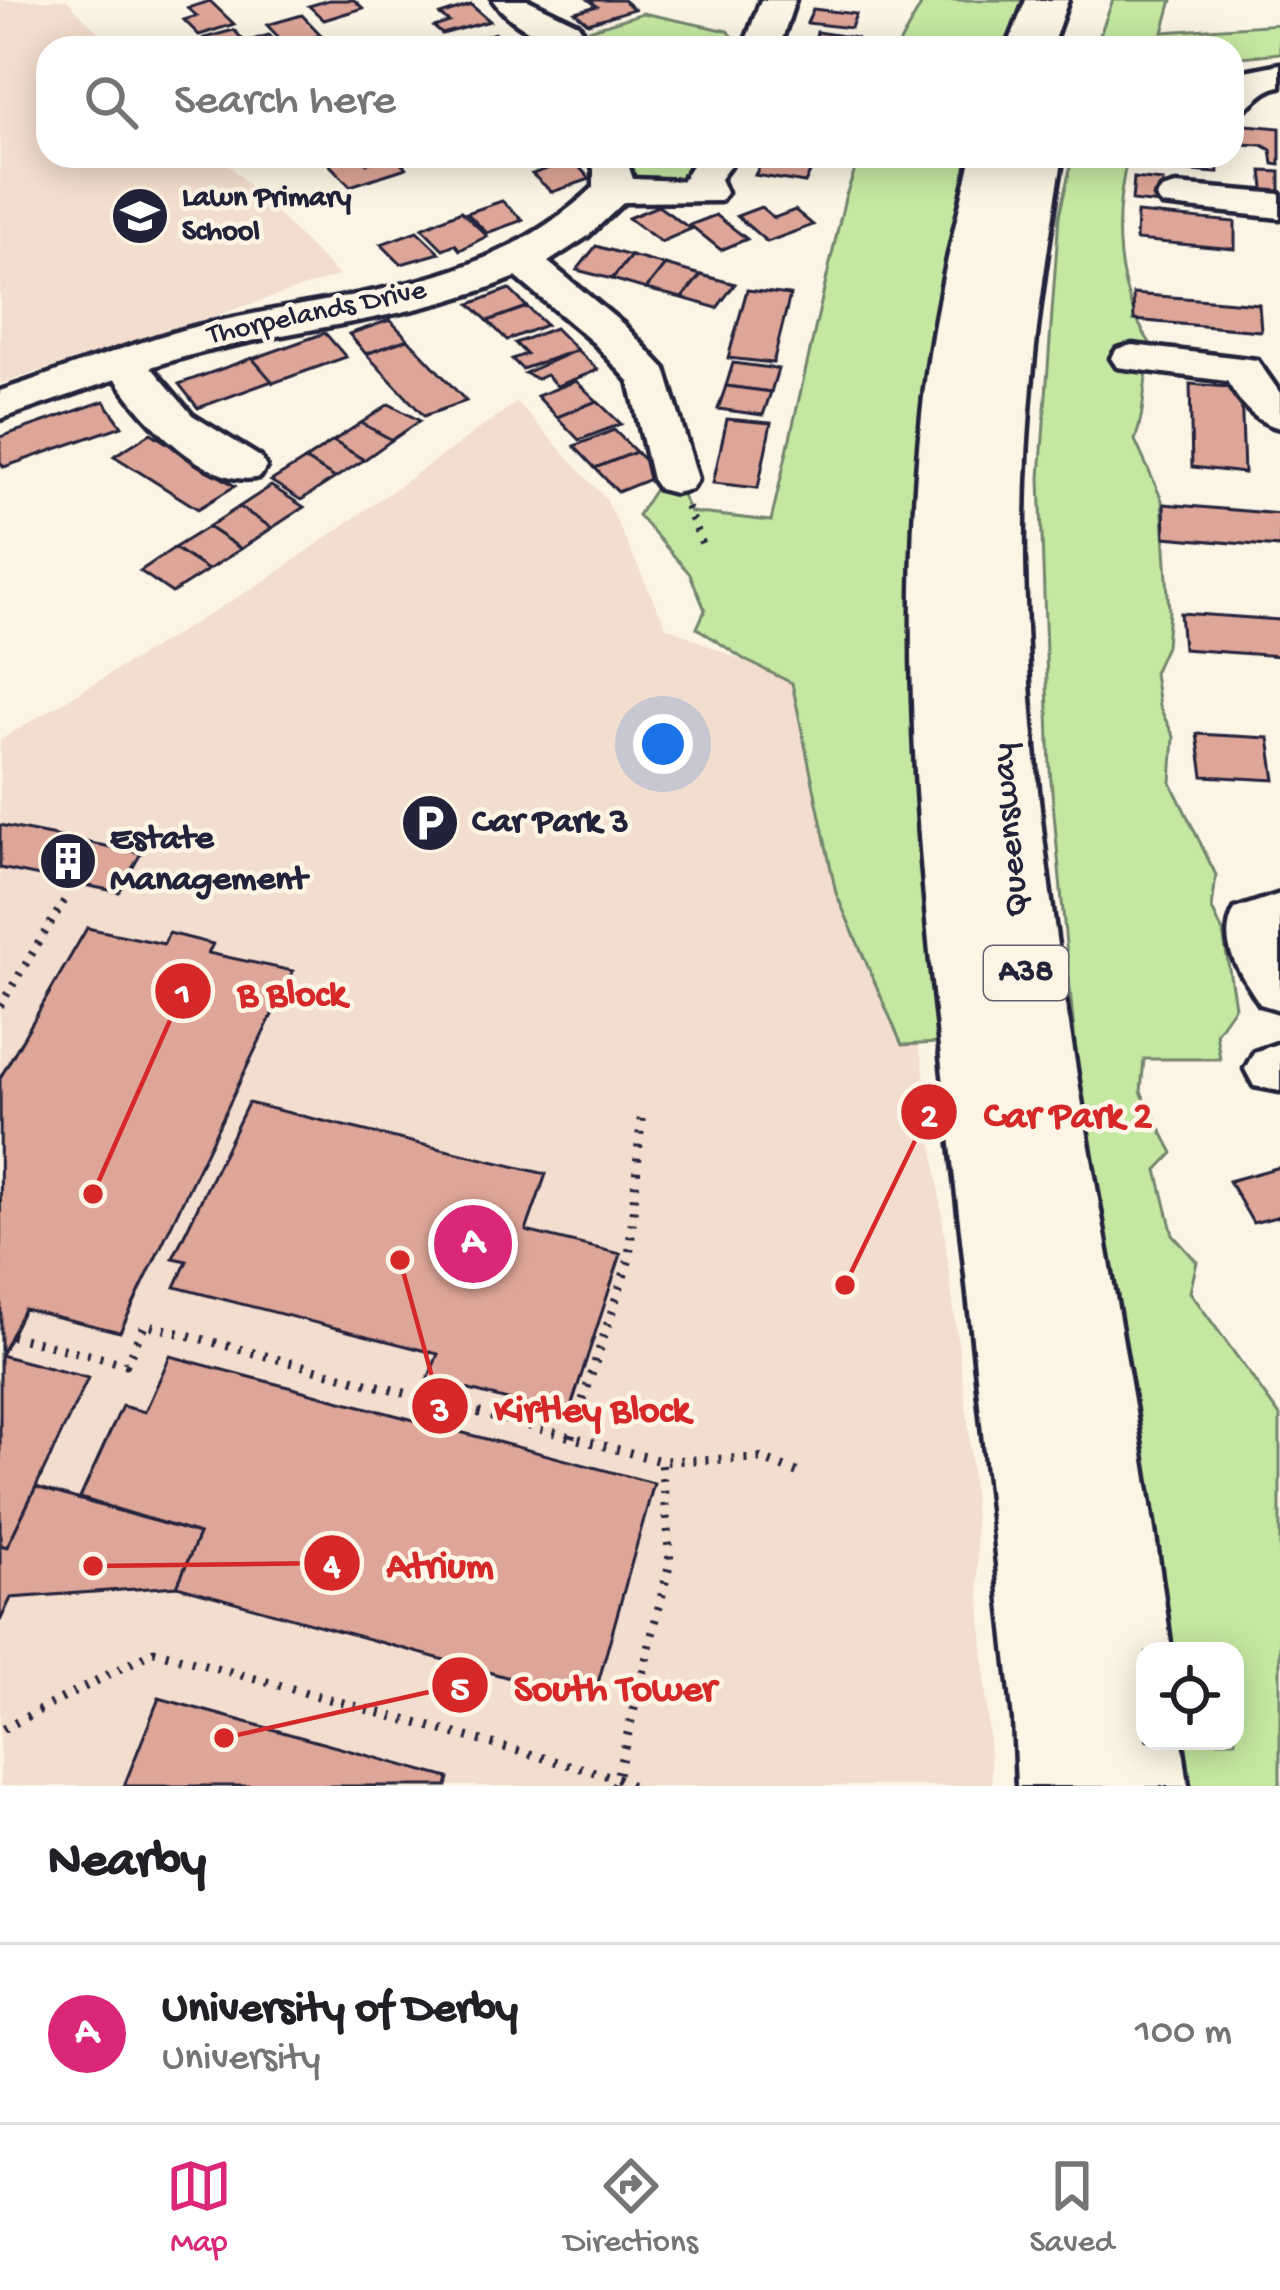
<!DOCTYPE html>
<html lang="en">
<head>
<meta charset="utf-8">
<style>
  body { margin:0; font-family:"Gochi Hand",sans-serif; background:#f2f2f2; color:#202124 }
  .controls { position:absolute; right:36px; bottom:36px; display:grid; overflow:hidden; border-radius:24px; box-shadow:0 6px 30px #0003 }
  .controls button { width:108px; height:108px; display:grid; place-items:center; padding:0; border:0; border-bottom:3px solid #e0e0e0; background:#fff; color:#202124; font:60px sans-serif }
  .you { position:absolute; left:663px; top:744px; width:42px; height:42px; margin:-30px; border:9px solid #fff; border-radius:50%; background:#1a73e8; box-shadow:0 0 0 18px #1a73e833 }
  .badge { display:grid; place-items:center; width:78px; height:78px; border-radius:50%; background:#db2777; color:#fff; font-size:39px; font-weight:700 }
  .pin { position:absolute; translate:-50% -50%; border:6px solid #fff; box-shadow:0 3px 12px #0006 }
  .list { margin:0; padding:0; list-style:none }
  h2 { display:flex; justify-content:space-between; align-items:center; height:156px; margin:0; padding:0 48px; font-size:51px }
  h2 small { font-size:39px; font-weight:400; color:#757577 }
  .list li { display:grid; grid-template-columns:78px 1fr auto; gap:36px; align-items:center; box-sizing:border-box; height:180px; padding:0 48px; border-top:3px solid #e0e0e0 }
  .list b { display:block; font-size:45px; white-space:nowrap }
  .list p { margin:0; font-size:39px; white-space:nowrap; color:#757577 }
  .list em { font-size:39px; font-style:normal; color:#757577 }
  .icon { flex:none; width:66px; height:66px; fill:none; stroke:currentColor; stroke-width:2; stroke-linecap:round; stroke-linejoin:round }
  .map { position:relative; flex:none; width:1280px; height:1786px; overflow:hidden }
  .search { position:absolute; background:#fff; box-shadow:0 6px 30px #0003; left:36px; right:36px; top:36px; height:132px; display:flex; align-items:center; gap:30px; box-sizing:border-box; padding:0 42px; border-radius:36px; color:#757577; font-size:45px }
  .sheet { height:336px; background:#fff }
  nav { display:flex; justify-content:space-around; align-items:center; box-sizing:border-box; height:168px; border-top:3px solid #e0e0e0; background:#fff; font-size:33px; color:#757577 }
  nav a { display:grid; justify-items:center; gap:6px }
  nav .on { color:#db2777 }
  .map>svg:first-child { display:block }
  .built { fill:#f3ddce }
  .green { fill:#c4e8a1; stroke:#73856e; stroke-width:3 }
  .building { fill:#dea698; stroke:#22223b; stroke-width:3 }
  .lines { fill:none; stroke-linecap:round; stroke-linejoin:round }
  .minor-casing { stroke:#22223b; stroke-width:9 }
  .highway-casing { stroke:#22223b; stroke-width:9 }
  .path-far1 { stroke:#22223b; stroke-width:8; stroke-dasharray:3 9; stroke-linecap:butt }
  .path { stroke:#22223b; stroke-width:9; stroke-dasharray:3 10; stroke-linecap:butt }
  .minor { fill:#fcf5e5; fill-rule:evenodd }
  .highway { fill:#fcf5e5; fill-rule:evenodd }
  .labels { text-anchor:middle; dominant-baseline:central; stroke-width:9; stroke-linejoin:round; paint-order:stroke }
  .far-poi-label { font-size:30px; font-weight:bold; fill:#22223b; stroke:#fcf5e5; text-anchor:start }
  .far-street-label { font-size:30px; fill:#22223b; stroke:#fcf5e5 }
  .shield { fill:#fcf5e5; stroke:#63616e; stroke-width:3 }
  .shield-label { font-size:33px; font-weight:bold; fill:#22223b }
  .poi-label { font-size:36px; font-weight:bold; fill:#22223b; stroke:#fcf5e5; text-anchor:start }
  .street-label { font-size:36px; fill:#22223b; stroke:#fcf5e5 }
  .leader { fill:none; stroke:#d62828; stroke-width:4.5 }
  .callout-dot { fill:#d62828; stroke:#fcf5e5; stroke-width:4.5 }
  .mark-label { font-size:36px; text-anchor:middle; font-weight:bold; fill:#fff }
  .callout-label { font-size:39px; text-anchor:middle; font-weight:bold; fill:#d62828; stroke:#fcf5e5; stroke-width:9; stroke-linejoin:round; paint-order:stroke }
</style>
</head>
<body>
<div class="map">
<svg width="1280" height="1786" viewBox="0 0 1280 1786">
  <rect width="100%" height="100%" fill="#fcf5e5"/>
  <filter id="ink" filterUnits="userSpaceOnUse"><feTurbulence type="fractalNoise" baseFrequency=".00833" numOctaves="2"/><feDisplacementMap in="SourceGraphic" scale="24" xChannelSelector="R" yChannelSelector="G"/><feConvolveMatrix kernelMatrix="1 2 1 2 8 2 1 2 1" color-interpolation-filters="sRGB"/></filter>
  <g filter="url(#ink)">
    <g class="built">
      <path d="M0,0H67L113,48H48V156H220L339,276L0,384Z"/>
      <path d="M517,402L606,499L666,626L792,683L922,1058L969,1430L992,1786H0V740L268,579Z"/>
    </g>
    <g class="green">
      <path d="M924,0H1034L1015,48H897Z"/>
      <path d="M1113,0H1172L1163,32L1280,24V53L1232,58V48H1095Z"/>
      <path d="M643,13L728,31L743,48H531Z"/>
      <path d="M616,156H712C688,188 662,184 626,176Z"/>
      <path d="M860,156H981L956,1042L902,1045L836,893L792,683L745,660L697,628L705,610L690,574L638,515L658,485L675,479L690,512L771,521L845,198Z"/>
      <path d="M1073,156H1128C1112,221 1114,290 1152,346C1142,378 1147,408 1135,440L1162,500L1169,611L1166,646L1154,673L1159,706L1174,737L1171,783L1216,875L1212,909L1223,932L1235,1006L1216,1033L1220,1059H1144L1141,1092L1173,1153L1157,1170L1173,1235L1197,1262L1190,1292L1280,1416V1786H1182L1176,1741H1235V1651H1165L1134,1388L1081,1109L1050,770L1040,478L1059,216Z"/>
    </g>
    <g class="building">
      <path d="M329,0H354L363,8L324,20L309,6Z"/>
      <path d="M589,0H623L634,9L588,23L575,12L597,6Z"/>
      <path d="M210,1L234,24L199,35L184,20L197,16L188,8Z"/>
      <path d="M471,5L490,21L442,34L434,27L449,22L440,15Z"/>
      <path d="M813,9L856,14L851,28L807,23Z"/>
      <path d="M302,15L321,35L286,45L267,25Z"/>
      <path d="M234,30L245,42L269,35L280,47L212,48L204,38Z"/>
      <path d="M817,32L856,38L852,48H814Z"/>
      <path d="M495,33L511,48H471L465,42Z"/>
      <path d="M1236,124L1280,128V165L1273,164L1271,150L1262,145L1239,144Z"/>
      <path d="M360,156L367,163L394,156L406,168L350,186L323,158Z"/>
      <path d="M1144,156L1217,158L1218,173L1144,167Z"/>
      <path d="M573,160L590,179L552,192L532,174Z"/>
      <path d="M763,160L812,168L805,183L755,175Z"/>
      <path d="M1262,171L1280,172V198L1265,197Z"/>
      <path d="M1134,178L1163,181L1161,204L1132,201Z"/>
      <path d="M502,201L523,220L487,233L467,213Z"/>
      <path d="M658,206L691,229L661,242L628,218Z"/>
      <path d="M761,207L774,218L795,210L813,225L767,242L737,216Z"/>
      <path d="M461,211L487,236L460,250L455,244L443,249L422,228Z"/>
      <path d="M1137,213L1235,222V249L1136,240Z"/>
      <path d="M716,215L747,239L721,250L690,225Z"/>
      <path d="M417,231L440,253L401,264L381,244Z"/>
      <path d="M596,246L631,256L612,279L577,270Z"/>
      <path d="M631,256L665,265L646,289L612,279Z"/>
      <path d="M665,265L701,275L682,298L646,289Z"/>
      <path d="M701,275L735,284L717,308L682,298Z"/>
      <path d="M509,289L527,307L488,321L470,304Z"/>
      <path d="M747,290L790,295L773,363L728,358Z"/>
      <path d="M1133,294L1259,304L1261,331L1134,320Z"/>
      <path d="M527,307L546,325L507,340L488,321Z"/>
      <path d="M390,320L408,339L366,354L349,334Z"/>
      <path d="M555,328L577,350L522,369L512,359L526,354L515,343Z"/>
      <path d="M325,333L346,357L273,383L252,359Z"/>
      <path d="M408,339L466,401L424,416L366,354Z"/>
      <path d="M577,350L598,370L557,386L546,375L537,379L525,373Z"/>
      <path d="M252,358L272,381L198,408L179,384Z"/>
      <path d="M733,363L778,369L771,392L726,386Z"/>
      <path d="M576,381L597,401L557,417L537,396Z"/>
      <path d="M1190,384L1241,388L1244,473L1192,467Z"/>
      <path d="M726,386L771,392L763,415L718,409Z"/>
      <path d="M104,401L122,426L4,467L0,462V437Z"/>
      <path d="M597,401L621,424L579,440L557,417Z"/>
      <path d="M389,404L420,421L392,440L361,423Z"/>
      <path d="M727,419L771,423L758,488L713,483Z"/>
      <path d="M361,423L392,440L364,460L333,441Z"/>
      <path d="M614,430L636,452L595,468L574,446Z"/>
      <path d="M151,433L235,486L198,509L114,456Z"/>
      <path d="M333,441L364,460L335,478L305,460Z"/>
      <path d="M636,452L660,475L618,492L595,468Z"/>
      <path d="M305,460L335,478L301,500L271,481Z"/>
      <path d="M271,486L304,507L272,528L239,507Z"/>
      <path d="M1164,504L1280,514V547L1165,537Z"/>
      <path d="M239,507L272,528L241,549L208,527Z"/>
      <path d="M208,527L241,549L208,570L174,548Z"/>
      <path d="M174,548L208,570L172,593L140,571Z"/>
      <path d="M1180,613L1280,620V656L1183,649Z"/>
      <path d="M1197,734L1269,738L1275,780L1203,776Z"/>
      <path d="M0,825L141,853L119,892L0,868Z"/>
      <path d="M87,928L164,944L169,933L213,944L208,953L293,971L120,1332L24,1309L1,1355L0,1078Z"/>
      <path d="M248,1103L546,1174L526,1231L621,1254L568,1416L428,1379L438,1354L175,1287L187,1261L173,1258Z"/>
      <path d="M1280,1167V1216L1253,1223L1229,1181Z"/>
      <path d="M0,1355L88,1378L7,1547L0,1545Z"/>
      <path d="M170,1356L654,1483L593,1701L177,1586L199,1534L80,1498L122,1406L145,1412Z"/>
      <path d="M36,1487L199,1534L177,1586L11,1598L0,1621V1545L7,1547Z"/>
      <path d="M159,1698L449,1778L447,1786H124Z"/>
    </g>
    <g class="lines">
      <defs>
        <g id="minor">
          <path d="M493,0H528L578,24L583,32L578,40C548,47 509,23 493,0Z"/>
          <path d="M761,0H795L779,48L744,46Z"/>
          <path d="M1280,64V86C1259,90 1253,109 1232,114V81L1240,72Z"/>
          <path d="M587,156H625L633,179L682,181L698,156H737L720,179L726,193L720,201L624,202L588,236L548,262L624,325L665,369L698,479L691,489L675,493L659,489L652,479L629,381L594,343L516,277C400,326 270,327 151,367L192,415L260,457L266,467L260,477C209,491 142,419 116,379L0,419V391C70,368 138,340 210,323C350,291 484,291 594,187V169Z"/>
          <path d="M1176,185L1280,194V218L1162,205L1156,197L1162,189Z"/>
          <path d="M1132,345L1257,360L1280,393V428C1253,421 1241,404 1227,381L1117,367L1111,358L1117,349Z"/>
          <path d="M1280,894V1010L1260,1004C1241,973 1216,945 1235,909Z"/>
          <path d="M1280,1043V1091L1254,1086L1245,1069L1254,1052Z"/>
        </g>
        <g id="highway">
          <path d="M1026,0H1068L1051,48H1007Z"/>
          <path d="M972,156H1063C1039,290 1022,426 1024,562C1030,931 1125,1287 1171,1651H1145V1741H1182L1188,1786H1017L1014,1720C995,1554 979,1388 960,1222C929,955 894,685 922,415C931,327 951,242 972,156Z"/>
        </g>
      </defs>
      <use href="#minor" class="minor-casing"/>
      <use href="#highway" class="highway-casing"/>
      <g class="path-far1">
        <path d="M687,507L705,550"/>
        <path d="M0,1006L66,898"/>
      </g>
      <g class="path">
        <path d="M11,1336L126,1364L145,1324L661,1461L760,1458L802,1474"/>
        <path d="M571,1437L629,1259L642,1109"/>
        <path d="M3,1729L154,1651L617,1778L632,1786"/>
        <path d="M615,1786L670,1562L661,1461"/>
      </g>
      <use href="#minor" class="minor"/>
      <use href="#highway" class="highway"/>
    </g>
  </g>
  <defs>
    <symbol id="school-disc" viewBox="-11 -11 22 22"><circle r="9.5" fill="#22223b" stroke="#fcf5e5"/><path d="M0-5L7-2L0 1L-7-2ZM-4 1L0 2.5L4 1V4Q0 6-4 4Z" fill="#fff"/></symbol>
    <symbol id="parking-disc" viewBox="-11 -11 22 22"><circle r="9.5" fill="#22223b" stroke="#fcf5e5"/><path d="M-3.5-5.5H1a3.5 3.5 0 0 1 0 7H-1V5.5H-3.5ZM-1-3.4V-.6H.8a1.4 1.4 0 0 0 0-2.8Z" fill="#fff"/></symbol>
    <symbol id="building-disc" viewBox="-11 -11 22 22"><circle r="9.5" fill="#22223b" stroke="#fcf5e5"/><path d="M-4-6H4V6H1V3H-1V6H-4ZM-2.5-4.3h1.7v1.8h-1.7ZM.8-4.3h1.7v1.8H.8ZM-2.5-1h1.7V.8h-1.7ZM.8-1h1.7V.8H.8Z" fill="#fff"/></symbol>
  </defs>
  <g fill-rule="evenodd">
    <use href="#school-disc" x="107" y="183" width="66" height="66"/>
    <use href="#parking-disc" x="397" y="790" width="66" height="66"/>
    <use href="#building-disc" x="35" y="828" width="66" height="66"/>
  </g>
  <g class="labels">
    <g class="far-poi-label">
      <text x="182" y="199">Lawn Primary<tspan x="182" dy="34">School</tspan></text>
    </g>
    <g class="far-street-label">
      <text transform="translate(317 314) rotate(-12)">Thorpelands Drive</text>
    </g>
    <rect class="shield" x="984" y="946" width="84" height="54" rx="9"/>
    <g class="shield-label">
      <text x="1026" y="973">A38</text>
    </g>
    <g class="poi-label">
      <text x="472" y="823">Car Park 3</text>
      <text x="110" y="840">Estate<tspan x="110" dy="41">Management</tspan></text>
    </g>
    <g class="street-label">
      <text transform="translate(1012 830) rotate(-95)">Queensway</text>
    </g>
  </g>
  <path class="leader" d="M93 1194L183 991M845 1285L929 1112M400 1260L440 1406M93 1566L332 1563M224 1738L460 1685"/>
  <g class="callout-dot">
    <circle cx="93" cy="1194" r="12"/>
    <circle cx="845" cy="1285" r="12"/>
    <circle cx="400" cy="1260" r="12"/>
    <circle cx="93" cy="1566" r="12"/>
    <circle cx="224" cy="1738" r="12"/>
    <circle cx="183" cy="991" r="30"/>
    <circle cx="929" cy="1112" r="30"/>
    <circle cx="440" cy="1406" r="30"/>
    <circle cx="332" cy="1563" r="30"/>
    <circle cx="460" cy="1685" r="30"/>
  </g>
  <g class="mark-label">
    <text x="183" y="1003">1</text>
    <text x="929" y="1125">2</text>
    <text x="440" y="1419">3</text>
    <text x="332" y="1575">4</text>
    <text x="460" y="1698">5</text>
  </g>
  <g class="callout-label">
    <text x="292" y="1004">B Block</text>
    <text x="1068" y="1126">Car Park 2</text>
    <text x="592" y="1420">Kirtley Block</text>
    <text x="440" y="1576">Atrium</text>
    <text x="615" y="1699">South Tower</text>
  </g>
</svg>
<div class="controls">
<button><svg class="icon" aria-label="locate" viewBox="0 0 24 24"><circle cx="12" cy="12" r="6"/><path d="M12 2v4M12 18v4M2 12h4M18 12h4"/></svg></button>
</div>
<div class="you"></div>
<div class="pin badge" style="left:473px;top:1244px">A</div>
<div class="search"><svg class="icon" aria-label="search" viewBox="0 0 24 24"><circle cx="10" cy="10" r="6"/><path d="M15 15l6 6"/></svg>Search here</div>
</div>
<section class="sheet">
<h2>Nearby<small></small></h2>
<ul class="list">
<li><span class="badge">A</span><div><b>University of Derby</b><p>University</p></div><em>100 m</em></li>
</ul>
</section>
<nav>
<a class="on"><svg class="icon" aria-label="map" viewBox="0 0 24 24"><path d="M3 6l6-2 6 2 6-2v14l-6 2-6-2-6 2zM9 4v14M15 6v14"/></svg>Map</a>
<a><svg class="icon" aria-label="directions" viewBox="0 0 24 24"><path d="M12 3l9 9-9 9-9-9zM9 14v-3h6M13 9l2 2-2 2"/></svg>Directions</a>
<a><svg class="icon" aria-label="saved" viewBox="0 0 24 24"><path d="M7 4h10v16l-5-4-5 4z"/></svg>Saved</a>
</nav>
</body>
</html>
